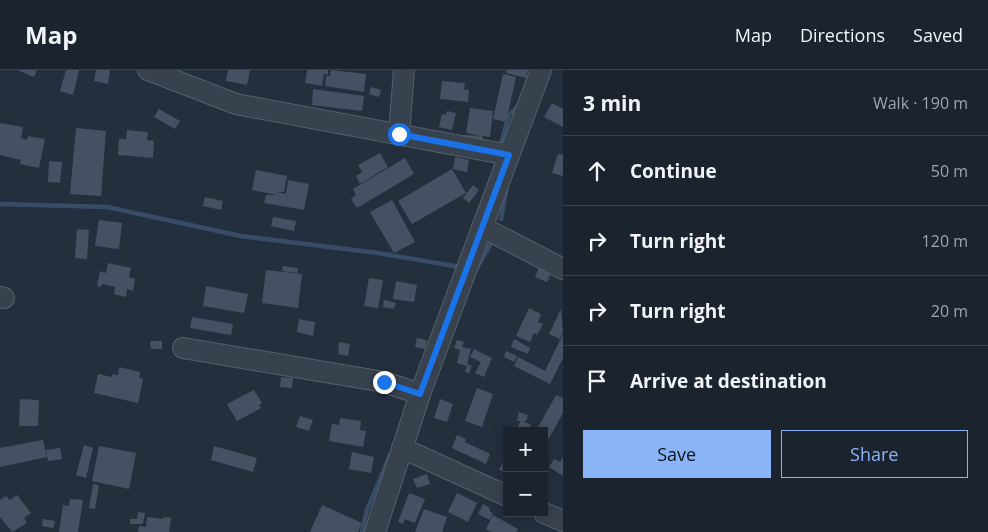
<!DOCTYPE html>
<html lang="en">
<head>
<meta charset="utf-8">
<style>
  body { margin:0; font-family:"Open Sans",sans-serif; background:#242b36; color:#f1f3f6 }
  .controls { position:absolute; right:15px; bottom:15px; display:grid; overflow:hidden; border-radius:0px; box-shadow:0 2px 12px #0003 }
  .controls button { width:45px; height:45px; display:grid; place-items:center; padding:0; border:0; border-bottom:1px solid #39404a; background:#1b232e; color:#f1f3f6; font:25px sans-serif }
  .stop { position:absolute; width:15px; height:15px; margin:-11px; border:4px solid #1a73e8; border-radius:50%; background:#fff }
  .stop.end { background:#1a73e8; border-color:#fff; box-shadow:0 1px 5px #0008 }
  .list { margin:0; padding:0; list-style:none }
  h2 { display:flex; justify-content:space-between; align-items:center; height:65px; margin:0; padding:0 20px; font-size:21px }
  h2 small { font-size:16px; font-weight:400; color:#a0a4aa }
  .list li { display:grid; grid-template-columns:32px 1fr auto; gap:15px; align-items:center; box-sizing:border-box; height:70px; padding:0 20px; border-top:1px solid #39404a }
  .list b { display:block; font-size:19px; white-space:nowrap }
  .list em { font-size:16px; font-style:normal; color:#a0a4aa }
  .actions { display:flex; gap:10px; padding:15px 20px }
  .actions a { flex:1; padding:11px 0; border:1px solid #8ab4f8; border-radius:0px; text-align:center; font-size:18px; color:#8ab4f8 }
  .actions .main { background:#8ab4f8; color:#111 }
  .icon { flex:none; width:28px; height:28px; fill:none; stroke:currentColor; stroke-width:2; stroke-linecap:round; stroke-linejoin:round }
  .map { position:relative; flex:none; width:563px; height:462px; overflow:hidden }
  header { display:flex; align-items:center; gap:30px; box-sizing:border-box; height:70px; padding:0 25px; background:#1b232e; border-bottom:1px solid #39404a }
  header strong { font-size:24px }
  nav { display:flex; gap:28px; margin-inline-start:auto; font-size:18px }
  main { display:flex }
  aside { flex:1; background:#1b232e }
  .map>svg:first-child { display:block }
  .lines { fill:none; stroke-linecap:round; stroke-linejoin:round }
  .stream { stroke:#394c67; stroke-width:4.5 }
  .building { fill:#455162 }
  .minor-casing { stroke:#565f6c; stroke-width:22 }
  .minor { stroke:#38414e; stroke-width:20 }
  .route { stroke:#1a73e8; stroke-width:6 }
</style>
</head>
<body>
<header>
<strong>Map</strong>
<nav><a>Map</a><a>Directions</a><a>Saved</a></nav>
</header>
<main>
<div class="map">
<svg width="563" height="462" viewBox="0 0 563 462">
  <rect width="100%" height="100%" fill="#242f3e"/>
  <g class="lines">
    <g class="stream">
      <path d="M500,77L509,45L519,35"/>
      <path d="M0,134L107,137L241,166L378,183L460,197"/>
      <path d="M501,149L507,116"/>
      <path d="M476,200L490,175"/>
      <path d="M362,462L367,440L390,385"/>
    </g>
  </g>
  <g class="building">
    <path d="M17,0H37L34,7Z"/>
    <path d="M66,0H79L73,25L60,21Z"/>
    <path d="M96,0H110L108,14L94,11Z"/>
    <path d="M228,0H250L247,15L226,11Z"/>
    <path d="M307,0H328V5L324,4L322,16L305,13Z"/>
    <path d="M331,0L366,4L364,22L325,16L326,6H330Z"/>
    <path d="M506,0H528L526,8L506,3Z"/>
    <path d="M503,4L516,7L506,52L493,49Z"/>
    <path d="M442,11L465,13L464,20H469L468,32L440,29Z"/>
    <path d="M371,17L381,20L379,27L369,24Z"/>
    <path d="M313,19L364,26L362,41L312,35Z"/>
    <path d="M552,33L563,39V57L544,47Z"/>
    <path d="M470,38L493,41L490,67L483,66L482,70L464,68L465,65L480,66L466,63Z"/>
    <path d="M159,39L180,51L175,59L154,47Z"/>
    <path d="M447,41L456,43L452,60L439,57L442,44L446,45Z"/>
    <path d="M0,53L23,57L21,68L27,70L28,66L45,69L39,98L20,94L21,90L0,85Z"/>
    <path d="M76,58L106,61L101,126L70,124Z"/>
    <path d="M127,60L148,62L147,70L154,71L153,88L118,85L119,69H126Z"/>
    <path d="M380,83L388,97L360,114L356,106L362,102L358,95Z"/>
    <path d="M558,84L563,85V106L552,103Z"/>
    <path d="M455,87L469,90L467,102L453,99Z"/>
    <path d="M405,88L414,104L357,138L351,129L356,125L353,119Z"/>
    <path d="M49,91L62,92L60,113L48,112Z"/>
    <path d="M452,99L466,123L412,154L398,131Z"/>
    <path d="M256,100L287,106L284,122H277L286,124L288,110L309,114L304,140L264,133L266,125H277L252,120Z"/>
    <path d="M473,115L479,120L469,133L463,128Z"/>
    <path d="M205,127L223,131L221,140L203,136Z"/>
    <path d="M392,130L415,172L394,183L370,142Z"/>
    <path d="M273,147L296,151L294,161L271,156Z"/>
    <path d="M99,150L122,153L119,179L95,176Z"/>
    <path d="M77,159L89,160L87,189L75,188Z"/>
    <path d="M108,193L131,198L129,207L135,209L133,221L127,219L126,227L114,224L115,217L102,214L101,217L97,216L100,201L106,203Z"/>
    <path d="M283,196L298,198L297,203L282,201Z"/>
    <path d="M539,198L551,203L547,212L535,207Z"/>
    <path d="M266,200L302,204L298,238L262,233Z"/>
    <path d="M369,208L383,210L378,238L364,236Z"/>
    <path d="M396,211L417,215L414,232L393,229Z"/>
    <path d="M206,216L248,224L244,243L203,236Z"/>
    <path d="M384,230L396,233L394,239L383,237Z"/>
    <path d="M529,238L541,244L538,252L543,254L537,265L534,263L530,272L516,266Z"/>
    <path d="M561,239L563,262L560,269L549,264Z"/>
    <path d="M192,247L233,254L231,265L190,258Z"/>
    <path d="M299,249L315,252L313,266L297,262Z"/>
    <path d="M563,264V288L550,314L514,296L518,287L545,301Z"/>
    <path d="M417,268L427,270L425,279L415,277Z"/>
    <path d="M514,269L530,278L528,284L511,277Z"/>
    <path d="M457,270L464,272L462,277L471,279L467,294L472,296L469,303L465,302L467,296L457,293L460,280L454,278Z"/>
    <path d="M150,271H162V279H151Z"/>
    <path d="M339,272L350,274L348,286L338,284Z"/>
    <path d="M474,279L492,288L484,307L475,303L481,292L470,287Z"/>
    <path d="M506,281L517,286L514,292L504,287Z"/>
    <path d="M119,297L140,302L139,308L143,309L138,333L94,323L98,304L112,307V304L118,305Z"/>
    <path d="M281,307L293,308L292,318L280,317Z"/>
    <path d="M477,318L493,324L482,357L465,351Z"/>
    <path d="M254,320L262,333L259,335L261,338L237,351L227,334Z"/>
    <path d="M556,325L563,328V343L547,372L544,370V361H536Z"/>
    <path d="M20,329L39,330L38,356H19Z"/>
    <path d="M440,329L453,334L447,352L434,348Z"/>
    <path d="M519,342L528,345L526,351H517Z"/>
    <path d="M300,346L313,350L309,361L296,357Z"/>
    <path d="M340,348L361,351L360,360L366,361L363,377L329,371L332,354L339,355Z"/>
    <path d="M521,350L531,355L529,361H516Z"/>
    <path d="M457,365L466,369L465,372L490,384L486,394L452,378Z"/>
    <path d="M43,370L47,387L0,397V378Z"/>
    <path d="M84,375L93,378L86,408L76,405Z"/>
    <path d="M99,376L136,383L129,419L92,411Z"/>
    <path d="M214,376L257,388L253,402L211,390Z"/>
    <path d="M60,378L62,389L48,391L46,380Z"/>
    <path d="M352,382L374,387L371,403L349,399Z"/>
    <path d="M507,384V403L499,400Z"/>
    <path d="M563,387V406L549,397L554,389L560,392Z"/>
    <path d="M427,404L430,414L417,418L413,409Z"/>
    <path d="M93,414L99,415L95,439L89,438Z"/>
    <path d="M409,423L425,429L415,453L405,449L403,454L398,452Z"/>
    <path d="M457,423L477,433L468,452L448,442Z"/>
    <path d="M17,425L31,443L24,448L27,453L12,462L0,447V430L6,426L10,430Z"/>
    <path d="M70,429L83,430L78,462H59L63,435L69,436Z"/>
    <path d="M483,434L490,438L489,441L493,443L490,450L478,444Z"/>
    <path d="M322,435L362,453L358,462H310Z"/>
    <path d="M424,439L447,447L442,462H415Z"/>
    <path d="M138,442L145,443L143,454H130V449H137Z"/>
    <path d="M493,445L518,459L516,462H492L486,459Z"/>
    <path d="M147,447L163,449L164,447L171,448L169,462H138L139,456L146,457Z"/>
    <path d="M43,449L55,451L53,458L42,456Z"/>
  </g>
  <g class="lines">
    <defs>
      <g id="minor">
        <path d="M148,0L236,34L509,85"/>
        <path d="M399,64L404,0"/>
        <path d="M482,157L563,199"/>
        <path d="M0,227L4,228"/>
        <path d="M183,278L384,312L420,324"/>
        <path d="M402,378L507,426"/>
        <path d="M544,443L563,451"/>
        <path d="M375,462L420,324L541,0"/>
      </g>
    </defs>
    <use href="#minor" class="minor-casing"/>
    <use href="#minor" class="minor"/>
  </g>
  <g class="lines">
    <path class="route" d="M384,312L420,324L509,85L399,64"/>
  </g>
</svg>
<div class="controls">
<button>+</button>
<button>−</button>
</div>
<div class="stop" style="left:399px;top:64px"></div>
<div class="stop end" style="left:384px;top:312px"></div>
</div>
<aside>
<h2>3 min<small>Walk · 190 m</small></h2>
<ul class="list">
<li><svg class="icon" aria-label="ahead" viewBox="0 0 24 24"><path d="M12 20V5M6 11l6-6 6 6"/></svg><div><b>Continue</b></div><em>50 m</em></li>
<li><svg class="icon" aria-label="right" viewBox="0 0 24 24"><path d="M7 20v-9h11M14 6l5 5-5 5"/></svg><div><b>Turn right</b></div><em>120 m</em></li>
<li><svg class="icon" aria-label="right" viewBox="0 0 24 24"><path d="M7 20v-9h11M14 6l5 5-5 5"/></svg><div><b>Turn right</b></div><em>20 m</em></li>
<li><svg class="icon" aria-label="arrive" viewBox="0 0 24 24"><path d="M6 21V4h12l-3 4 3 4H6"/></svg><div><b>Arrive at destination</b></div></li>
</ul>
<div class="actions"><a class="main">Save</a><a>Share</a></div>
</aside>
</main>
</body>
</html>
